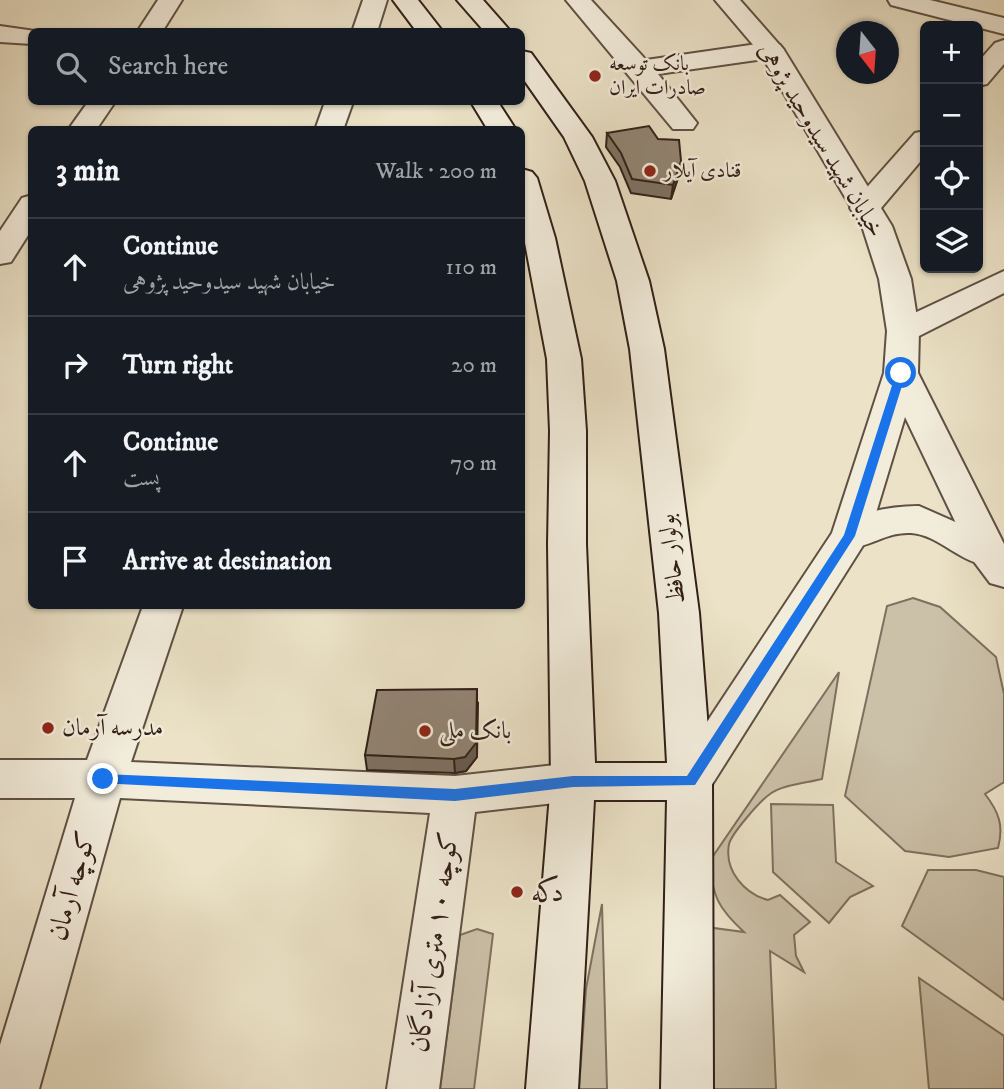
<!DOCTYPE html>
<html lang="en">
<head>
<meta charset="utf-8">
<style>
  body { margin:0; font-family:"IM FELL DW Pica",Amiri,serif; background:#242831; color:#f1f3f6 }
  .controls { position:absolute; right:21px; top:21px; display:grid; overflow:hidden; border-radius:10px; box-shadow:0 2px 5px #0004 }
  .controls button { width:63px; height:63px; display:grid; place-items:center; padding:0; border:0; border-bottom:2px solid #363941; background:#171b24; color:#f1f3f6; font:35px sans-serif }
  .compass { position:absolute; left:836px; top:21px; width:63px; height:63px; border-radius:50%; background:#171b24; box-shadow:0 2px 5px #0004; rotate:163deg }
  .stop { position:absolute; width:21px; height:21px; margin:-16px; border:5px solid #1a73e8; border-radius:50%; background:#fff }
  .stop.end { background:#1a73e8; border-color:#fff; box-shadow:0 2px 7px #0008 }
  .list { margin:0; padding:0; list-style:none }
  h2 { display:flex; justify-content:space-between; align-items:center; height:91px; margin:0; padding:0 28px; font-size:30px }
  h2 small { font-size:23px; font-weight:400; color:#9ea1a6 }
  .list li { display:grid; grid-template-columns:46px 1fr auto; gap:21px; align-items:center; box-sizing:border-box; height:98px; padding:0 28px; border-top:2px solid #363941 }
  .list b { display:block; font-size:26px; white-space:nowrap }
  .list p { margin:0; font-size:23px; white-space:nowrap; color:#9ea1a6 }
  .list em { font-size:23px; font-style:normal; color:#9ea1a6 }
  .icon { flex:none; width:38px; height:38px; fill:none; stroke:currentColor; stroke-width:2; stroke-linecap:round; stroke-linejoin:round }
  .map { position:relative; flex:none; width:1004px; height:1089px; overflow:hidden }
  .search { position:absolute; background:#171b24; box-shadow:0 2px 5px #0004; left:28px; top:28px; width:497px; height:77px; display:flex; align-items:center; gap:18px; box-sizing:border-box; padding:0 24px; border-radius:10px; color:#9ea1a6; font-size:26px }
  .panel { position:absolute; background:#171b24; box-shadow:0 2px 5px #0004; left:28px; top:126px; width:497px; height:483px; border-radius:10px }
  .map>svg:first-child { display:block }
  .green { fill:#cbc1a9; stroke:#7e7060; stroke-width:2 }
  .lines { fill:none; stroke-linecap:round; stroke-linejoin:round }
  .minor-casing { stroke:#5f5043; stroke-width:4 }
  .tertiary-casing { stroke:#5f5043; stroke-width:4 }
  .secondary-casing { stroke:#301f17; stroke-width:4 }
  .minor { fill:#f2ecdb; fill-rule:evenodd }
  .tertiary { fill:#f2ecdb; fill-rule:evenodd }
  .secondary { fill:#f2ecdb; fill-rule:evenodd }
  .wall { fill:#7d7263; stroke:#301f17; stroke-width:2 }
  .shaded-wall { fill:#665c50; stroke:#301f17; stroke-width:2 }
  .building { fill:#918473; stroke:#301f17; stroke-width:2 }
  .route { fill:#1a73e8 }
  .poi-dot { fill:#8f2418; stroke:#f2ecdb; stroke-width:2.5 }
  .labels { text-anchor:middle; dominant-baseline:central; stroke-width:5; stroke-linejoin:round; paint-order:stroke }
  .far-poi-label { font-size:21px; fill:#301f17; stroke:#f2ecdb; text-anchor:start }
  .street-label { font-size:24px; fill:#301f17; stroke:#f2ecdb }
  .poi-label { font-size:24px; fill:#301f17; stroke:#f2ecdb; text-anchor:start }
  .near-street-label { font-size:28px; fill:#301f17; stroke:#f2ecdb }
  .near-poi-label { font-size:28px; fill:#301f17; stroke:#f2ecdb; text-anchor:start }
</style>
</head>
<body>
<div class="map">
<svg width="1004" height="1089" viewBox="0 0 1004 1089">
  <rect width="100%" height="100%" fill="#ebe2c7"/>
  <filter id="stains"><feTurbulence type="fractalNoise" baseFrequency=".00286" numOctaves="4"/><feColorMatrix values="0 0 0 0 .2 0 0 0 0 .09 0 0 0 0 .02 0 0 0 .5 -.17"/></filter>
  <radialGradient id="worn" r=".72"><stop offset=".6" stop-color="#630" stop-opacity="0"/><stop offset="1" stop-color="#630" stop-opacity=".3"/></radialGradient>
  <g class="green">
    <path d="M913,598L940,607L996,657L1004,694V782L985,794C999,812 1004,826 998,848L949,857L905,851L845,796L887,606Z"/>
    <path d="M839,672L822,779C806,783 782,785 770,794C760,801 732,833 729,844C724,871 745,894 768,900L780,895L810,922L794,935L796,956L804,972L770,951L776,1089H703L706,927L744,932C718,908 713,897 709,862Z"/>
    <path d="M771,804L833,805L836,862L873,886L850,897L829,923L773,872Z"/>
    <path d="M928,870H976L1004,877V1000L902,926Z"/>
    <path d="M602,904L607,1089H579L586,989Z"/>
    <path d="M477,929L493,934L474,1089H440L460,935Z"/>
    <path d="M919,978L1004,1036V1089H929Z"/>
  </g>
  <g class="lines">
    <defs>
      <g id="minor">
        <path d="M158,0H182L162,32H137Z"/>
        <path d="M363,0H387L377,32H352Z"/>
        <path d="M566,0H591L646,60L771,42L780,45L784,50L780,55L771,58L658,74L697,123L693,129H673Z"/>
        <path d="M0,26L42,32H32V44L0,42Z"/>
        <path d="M1004,40V64L987,84L978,86V62L995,43Z"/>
        <path d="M88,102H115L96,130H68Z"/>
        <path d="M325,102H353L343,130H315Z"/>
        <path d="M925,131V156L876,214L865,217L854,214L850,208L854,202L915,133Z"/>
        <path d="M32,195V229L11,262L0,264V231L22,198Z"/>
        <path d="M1004,271V293L915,338L903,341L891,338L887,331L891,324Z"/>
        <path d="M919,506L1003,543V563C967,574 944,535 911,533C883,531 863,554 836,546L831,536C845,512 893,506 919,506Z"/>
        <path d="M143,606H183L131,762L455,776L573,763L589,769L595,782L589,795L573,801L475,812L439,1089H387L430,813L120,798L39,1089H0V1045L75,798H0V760H87Z"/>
      </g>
      <g id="tertiary">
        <path d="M715,0H740L784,50L892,226L911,279L919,331L918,373L1004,544V587L990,583L975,563L905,417L869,536L706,794L690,800L674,794L668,781L832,533L884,373L887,331L879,279L862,226L760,53Z"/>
        <path d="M888,0H930L1004,18V34L891,5Z"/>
      </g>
      <g id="secondary">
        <path d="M393,0H418L443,32H417Z"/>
        <path d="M457,0H483L511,32H485Z"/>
        <path d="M522,51L531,53L592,137L615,181L649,281L664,349L699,613L712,781L713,1089H661L667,800H594L578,1089H526L551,782L548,544L550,431L547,359L522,227V169L532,172L537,178L555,238L581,359L586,431V544L595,763H667L659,613L630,349L617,281L585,181L564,137L522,77Z"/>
        <path d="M471,102H498L516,130H488Z"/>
      </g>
    </defs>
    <use href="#minor" class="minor-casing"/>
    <use href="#tertiary" class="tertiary-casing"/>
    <use href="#secondary" class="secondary-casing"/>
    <use href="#minor" class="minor"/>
    <use href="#tertiary" class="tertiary"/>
    <use href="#secondary" class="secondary"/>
  </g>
  <g class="wall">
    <path d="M607,133L679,175L671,199L631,193L620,167L606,147Z"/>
    <path d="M478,703L477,757L466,771L455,773L367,770L365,755Z"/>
  </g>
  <g class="shaded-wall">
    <path d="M681,161L679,175L671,199L673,185Z"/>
    <path d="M477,689V757L466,771L455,773L454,759Z"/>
  </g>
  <g class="building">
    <path d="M649,126L658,139L679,140L681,161L673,185L632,179L621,153L607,133Z"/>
    <path d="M477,689L476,743L465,757L454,759L365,755L377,690Z"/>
  </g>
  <path class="route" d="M901,370L906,373L855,536L695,785L573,787L455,801L99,783V775L103,774L455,789L573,776H687L844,535L896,373Z"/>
  <g class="poi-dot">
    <circle cx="595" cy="76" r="7"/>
    <circle cx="650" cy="171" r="7"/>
    <circle cx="48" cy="728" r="7"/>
    <circle cx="425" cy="731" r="7"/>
    <circle cx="517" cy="892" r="7"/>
  </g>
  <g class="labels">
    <g class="far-poi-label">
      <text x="609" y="64">بانک توسعه<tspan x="609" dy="24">صادرات ایران</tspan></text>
      <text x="664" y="171">قنادی آیلار</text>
    </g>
    <g class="street-label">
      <text transform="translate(821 140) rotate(59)">خیابان شهید سیدوحید پژوهی</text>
      <text transform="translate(672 559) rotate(-97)">بولوار حافظ</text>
    </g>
    <g class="poi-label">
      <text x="62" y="728">مدرسه آرمان</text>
      <text x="439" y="731">بانک ملی</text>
    </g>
    <g class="near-street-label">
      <text transform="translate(72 886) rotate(-74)">کوچه آرمان</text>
      <text transform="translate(434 942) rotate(-82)">کوچه ۱۰ متری آزادگان</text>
    </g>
    <g class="near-poi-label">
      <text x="531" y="892">دکه</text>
    </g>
  </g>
  <rect width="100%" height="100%" filter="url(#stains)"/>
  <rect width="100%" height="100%" fill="url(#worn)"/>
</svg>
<div class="controls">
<button>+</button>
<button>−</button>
<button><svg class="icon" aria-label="locate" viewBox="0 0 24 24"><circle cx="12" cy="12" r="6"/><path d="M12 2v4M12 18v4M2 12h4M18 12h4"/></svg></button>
<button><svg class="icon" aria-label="layers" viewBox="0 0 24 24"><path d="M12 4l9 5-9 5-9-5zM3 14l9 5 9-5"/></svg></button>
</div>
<svg class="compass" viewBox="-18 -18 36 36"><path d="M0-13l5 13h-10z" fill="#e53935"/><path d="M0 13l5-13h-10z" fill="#9ea1a6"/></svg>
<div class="stop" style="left:901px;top:373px"></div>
<div class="stop end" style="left:103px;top:779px"></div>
<div class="search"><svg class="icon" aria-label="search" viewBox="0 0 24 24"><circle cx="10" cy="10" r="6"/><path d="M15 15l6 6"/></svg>Search here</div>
<section class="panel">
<h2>3 min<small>Walk · 200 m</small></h2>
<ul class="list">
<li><svg class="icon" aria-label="ahead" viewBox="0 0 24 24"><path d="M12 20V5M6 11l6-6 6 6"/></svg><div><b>Continue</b><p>خیابان شهید سیدوحید پژوهی</p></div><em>110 m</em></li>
<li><svg class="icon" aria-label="right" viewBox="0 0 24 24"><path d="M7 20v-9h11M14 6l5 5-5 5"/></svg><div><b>Turn right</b></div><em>20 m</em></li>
<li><svg class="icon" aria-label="ahead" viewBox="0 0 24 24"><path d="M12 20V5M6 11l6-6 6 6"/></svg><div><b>Continue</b><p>پست</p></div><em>70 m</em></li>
<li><svg class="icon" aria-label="arrive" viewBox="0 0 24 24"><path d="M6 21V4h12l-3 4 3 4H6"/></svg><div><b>Arrive at destination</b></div></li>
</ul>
</section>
</div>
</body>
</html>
